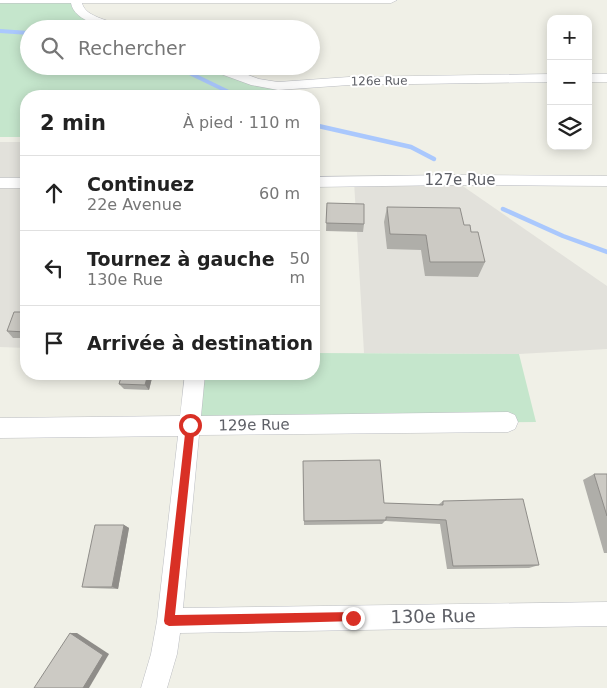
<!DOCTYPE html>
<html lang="fr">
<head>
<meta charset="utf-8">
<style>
  body { margin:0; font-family:"DejaVu Sans",sans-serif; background:#f6f6f6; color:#222 }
  .controls { position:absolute; right:15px; top:15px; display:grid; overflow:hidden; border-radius:10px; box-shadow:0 2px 12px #0003 }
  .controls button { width:45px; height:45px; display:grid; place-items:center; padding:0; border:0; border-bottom:1px solid #e0e0e0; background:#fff; color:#222; font:25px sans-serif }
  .stop { position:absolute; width:15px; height:15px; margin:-11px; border:4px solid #d93025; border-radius:50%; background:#fff }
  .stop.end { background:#d93025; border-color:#fff; box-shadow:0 1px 5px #0008 }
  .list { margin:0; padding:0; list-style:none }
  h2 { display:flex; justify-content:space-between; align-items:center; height:65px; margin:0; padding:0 20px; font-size:21px }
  h2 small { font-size:16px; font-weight:400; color:#767676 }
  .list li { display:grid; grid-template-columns:32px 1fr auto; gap:15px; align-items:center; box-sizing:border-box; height:75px; padding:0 20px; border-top:1px solid #e0e0e0 }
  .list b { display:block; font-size:19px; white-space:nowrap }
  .list p { margin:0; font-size:16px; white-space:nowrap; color:#767676 }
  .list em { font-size:16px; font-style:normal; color:#767676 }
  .icon { flex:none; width:28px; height:28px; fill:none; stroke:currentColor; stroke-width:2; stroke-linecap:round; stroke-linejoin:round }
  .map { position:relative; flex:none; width:607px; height:688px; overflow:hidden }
  .search { position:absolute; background:#fff; box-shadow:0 2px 12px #0003; left:20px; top:20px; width:300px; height:55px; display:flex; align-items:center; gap:12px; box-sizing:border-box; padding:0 18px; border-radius:28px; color:#767676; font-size:19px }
  .panel { position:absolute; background:#fff; box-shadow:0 2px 12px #0003; left:20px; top:90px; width:300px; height:290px; border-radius:20px }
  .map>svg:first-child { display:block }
  .industrial { fill:#e2e1db }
  .green { fill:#c5e6cc }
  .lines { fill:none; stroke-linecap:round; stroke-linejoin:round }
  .stream-far1 { stroke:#aac8fd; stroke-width:4 }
  .stream { stroke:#aac8fd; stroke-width:4.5 }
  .minor-casing { stroke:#bbbdc2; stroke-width:1 }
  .minor { fill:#fff; fill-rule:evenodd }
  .wall { fill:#afaea9 }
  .shaded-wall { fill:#8f8d89 }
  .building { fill:#cccac4; stroke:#8f8d89 }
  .route { fill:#d93025 }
  .labels { text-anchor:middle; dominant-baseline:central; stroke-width:4; stroke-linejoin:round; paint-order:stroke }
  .far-street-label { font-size:12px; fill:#5e6067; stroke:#fff }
  .street-label { font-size:15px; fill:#5e6067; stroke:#fff }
  .near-street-label { font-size:18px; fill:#5e6067; stroke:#fff }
</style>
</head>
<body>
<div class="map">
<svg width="607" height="688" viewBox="0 0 607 688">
  <rect width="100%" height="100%" fill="#f0f0e7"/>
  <g class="industrial">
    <path d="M0,142H26V348L0,347Z"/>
    <path d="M454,180L607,286V349L519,354L364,353L354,181Z"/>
  </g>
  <g class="green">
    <path d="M0,0L76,2L85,15L118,29H29V66H211L278,86V96H26V137H0Z"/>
    <path d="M314,353L519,354L536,422L190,425L195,374H314Z"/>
  </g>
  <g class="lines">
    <g class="stream-far1">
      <path d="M0,31L29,33"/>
      <path d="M175,66L237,96"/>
    </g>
    <g class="stream">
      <path d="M314,125L411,147L434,159"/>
      <path d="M503,209L563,236L607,252"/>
    </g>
    <defs>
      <g id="minor">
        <path d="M0,0H397L391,3H82C86,19 113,19 124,29C108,29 74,22 71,3H0Z"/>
        <path d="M205,66H224L259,79L278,82L349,77L551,74V82L349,85L278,90L251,85L207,69Z"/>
        <rect x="588" y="74" width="19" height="8"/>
        <path d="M454,175L607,176V186L454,185L314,187V177Z"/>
        <rect x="0" y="178" width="26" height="10"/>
        <path d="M185,374H205L201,416L508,412L515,415L518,422L515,429L508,432L199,435L183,608L607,602V626L180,633L177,654L167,688H141L151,654L157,621L178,436L0,438V418L180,416Z"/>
      </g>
    </defs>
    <use href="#minor" class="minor-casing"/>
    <use href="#minor" class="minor"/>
  </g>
  <g class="wall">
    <path d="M26,140V156L23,150Z"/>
    <path d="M327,203L364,224L363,232L326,231Z"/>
    <path d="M387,207L464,225L485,262L478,277L425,276L421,250L387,249L384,222Z"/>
    <path d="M26,312V338H13L7,331Z"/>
    <path d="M122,374H153L149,390L124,389L119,384Z"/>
    <path d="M303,461L384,503L438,505L443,501L539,565L529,568L447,569L440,524L385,521L382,524L304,525Z"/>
    <path d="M594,474H607V553H604L583,480Z"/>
    <path d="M124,525L129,528L118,589L89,588L82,587Z"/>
  </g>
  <g class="shaded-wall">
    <path d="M148,374H153L149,390L145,385Z"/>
    <path d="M124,525L129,528L118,589L112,587Z"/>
    <path d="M70,633H77L109,654L89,688H83Z"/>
  </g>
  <g class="building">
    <path d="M26,140V150H23Z"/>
    <path d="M327,203L364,204V224L326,223Z"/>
    <path d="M387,207L460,208L464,225H470L471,232H478L485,262H430L426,235L390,234Z"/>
    <path d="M14,312H26V332L7,331Z"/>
    <path d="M122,374H148L145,385L119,384Z"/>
    <path d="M380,460L384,503L443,505V501L523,499L539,565L453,566L446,520L386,517V520L304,521L303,461Z"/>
    <path d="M594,474H607V516Z"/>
    <path d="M95,525H124L112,587H82Z"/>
    <path d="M70,633L103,655L83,688H34Z"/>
  </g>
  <path class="route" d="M190,421L195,425L175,615L353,612L357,614L359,618L357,621L169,626L165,624L164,621L186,425Z"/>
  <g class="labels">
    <g class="far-street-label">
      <text transform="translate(379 81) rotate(-1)">126e Rue</text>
    </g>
    <g class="street-label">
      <text x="460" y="180">127e Rue</text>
      <text transform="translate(254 425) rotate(-1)">129e Rue</text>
    </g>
    <g class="near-street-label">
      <text transform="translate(433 616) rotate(-1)">130e Rue</text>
    </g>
  </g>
</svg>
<div class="controls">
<button>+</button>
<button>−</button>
<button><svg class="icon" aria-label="layers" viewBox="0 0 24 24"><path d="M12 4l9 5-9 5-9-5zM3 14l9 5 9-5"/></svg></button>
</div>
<div class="stop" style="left:190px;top:425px"></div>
<div class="stop end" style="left:353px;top:618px"></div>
<div class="search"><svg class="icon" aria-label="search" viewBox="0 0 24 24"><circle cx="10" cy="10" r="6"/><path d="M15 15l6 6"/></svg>Rechercher</div>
<section class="panel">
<h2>2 min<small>À pied · 110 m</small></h2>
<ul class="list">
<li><svg class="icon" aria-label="ahead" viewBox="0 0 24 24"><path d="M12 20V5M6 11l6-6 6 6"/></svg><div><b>Continuez</b><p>22e Avenue</p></div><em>60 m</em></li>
<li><svg class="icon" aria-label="left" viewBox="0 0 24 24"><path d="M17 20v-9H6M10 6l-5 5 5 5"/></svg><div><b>Tournez à gauche</b><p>130e Rue</p></div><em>50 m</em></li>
<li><svg class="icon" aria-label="arrive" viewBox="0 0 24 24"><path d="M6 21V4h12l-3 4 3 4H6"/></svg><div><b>Arrivée à destination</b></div></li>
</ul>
</section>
</div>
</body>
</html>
